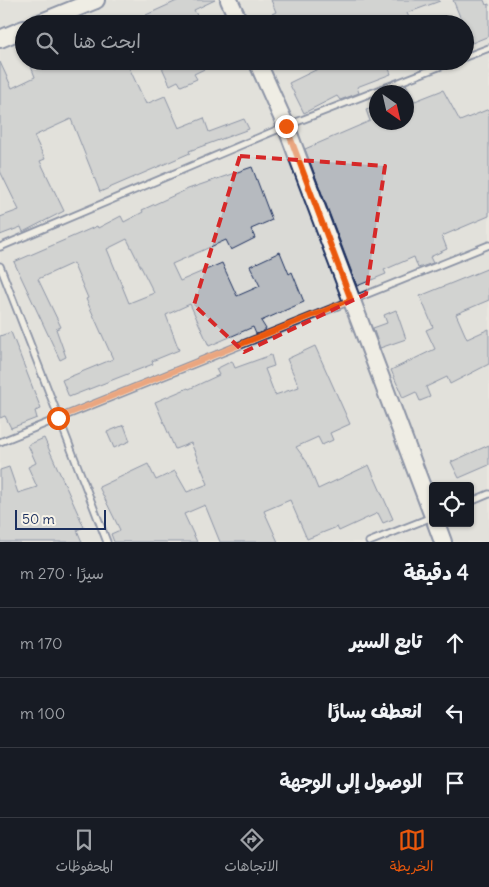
<!DOCTYPE html>
<html lang="ar">
<head>
<meta charset="utf-8">
<style>
  body { margin:0; font-family:Delius,"Playpen Sans Arabic",sans-serif; background:#242831; color:#f1f3f6; direction:rtl }
  .controls { position:absolute; right:15px; bottom:15px; display:grid; overflow:hidden; border-radius:5px; box-shadow:0 1px 4px #0004 }
  .controls button { width:45px; height:45px; display:grid; place-items:center; padding:0; border:0; border-bottom:1px solid #363941; background:#171b24; color:#f1f3f6; font:25px sans-serif }
  .compass { position:absolute; left:369px; top:85px; width:45px; height:45px; border-radius:50%; background:#171b24; box-shadow:0 1px 4px #0004; rotate:146deg }
  .scale { position:absolute; left:15px; bottom:12px; width:91px; box-sizing:border-box; padding-left:5px; border:2px solid #1b2f5e; border-top:0; font-size:14px; line-height:18px; white-space:nowrap; color:#1b2f5e; -webkit-text-stroke:4px #f7f3e8; paint-order:stroke }
  .stop { position:absolute; width:15px; height:15px; margin:-11px; border:4px solid #ea580c; border-radius:50%; background:#fff }
  .stop.end { background:#ea580c; border-color:#fff; box-shadow:0 1px 5px #0008 }
  .list { margin:0; padding:0; list-style:none }
  h2 { display:flex; justify-content:space-between; align-items:center; height:65px; margin:0; padding:0 20px; font-size:21px }
  h2 small { font-size:16px; font-weight:400; color:#9ea1a6 }
  .list li { display:grid; grid-template-columns:32px 1fr auto; gap:15px; align-items:center; box-sizing:border-box; height:70px; padding:0 20px; border-top:1px solid #363941 }
  .list b { display:block; font-size:19px; white-space:nowrap }
  .list em { font-size:16px; font-style:normal; color:#9ea1a6 }
  .icon { flex:none; width:28px; height:28px; fill:none; stroke:currentColor; stroke-width:2; stroke-linecap:round; stroke-linejoin:round }
  .map { position:relative; flex:none; width:489px; height:542px; overflow:hidden; direction:ltr }
  .search { position:absolute; background:#171b24; box-shadow:0 1px 4px #0004; left:15px; right:15px; top:15px; height:55px; display:flex; align-items:center; gap:12px; box-sizing:border-box; padding:0 18px; border-radius:28px; color:#9ea1a6; font-size:19px }
  .sheet { height:275px; background:#171b24 }
  nav { display:flex; justify-content:space-around; align-items:center; box-sizing:border-box; height:70px; border-top:1px solid #363941; background:#171b24; font-size:14px; color:#9ea1a6 }
  nav a { display:grid; justify-items:center; gap:2px }
  nav .on { color:#ea580c }
  .map>svg:first-child { display:block }
  .built { fill:#dadad6; fill-rule:evenodd }
  .building { fill:#b6babf; stroke:#1b2f5e; fill-rule:evenodd }
  .lines { fill:none; stroke-linecap:round; stroke-linejoin:round }
  .lane-casing { stroke:#1b2f5e; stroke-width:9 }
  .secondary-casing { stroke:#1b2f5e; stroke-width:20 }
  .lane { stroke:#f7f3e8; stroke-width:5.5 }
  .secondary { stroke:#f7f3e8; stroke-width:16 }
  .route { stroke:#ea580c; stroke-width:6 }
  .marked { fill:none; stroke:#d62828; stroke-width:4; stroke-dasharray:10 6; stroke-linejoin:round }
</style>
</head>
<body>
<div class="map">
<svg width="489" height="542" viewBox="0 0 489 542">
  <rect width="100%" height="100%" fill="#eae7e0"/>
  <filter id="ink" filterUnits="userSpaceOnUse"><feTurbulence type="fractalNoise" baseFrequency=".02" numOctaves="2"/><feDisplacementMap in="SourceGraphic" scale="10" xChannelSelector="R" yChannelSelector="G"/><feConvolveMatrix kernelMatrix="1 2 1 2 8 2 1 2 1" color-interpolation-filters="sRGB"/></filter>
  <g filter="url(#ink)">
    <path class="built" d="M0,0H489V542H0ZM24,24H465V61H24ZM376,92H406V122H376ZM433,486H470V523H433Z"/>
    <g class="building">
      <path d="M179,0H215L194,10L199,19L189,24H150L146,15Z"/>
      <path d="M271,0H439L440,1L407,13L412,24H251L276,12Z"/>
      <path d="M453,0H484L486,5L489,4V36L472,43L465,24H463Z"/>
      <path d="M29,61H108L111,68L126,61L146,104L165,96L179,128L204,118L209,132L244,119L249,129L189,151L190,153L100,192L71,119L34,136L45,159L40,161L64,211L23,232L21,227L0,235V217L19,210L0,171V62L12,88L35,77Z"/>
      <path d="M159,61H221L194,74L197,79L181,86L178,81L170,85Z"/>
      <path d="M334,61H386L391,74L357,87L359,93L340,100L337,96L304,113L289,83Z"/>
      <path d="M406,84L415,101L443,90L460,121L489,109V216L442,236L447,249L430,257L433,263L418,268L414,257L384,270L386,274L357,286L305,149L370,121L366,110L376,106V122H406Z"/>
      <path d="M252,167L272,220L251,229L255,238L231,250L226,240L172,264L180,281L222,263L237,296L260,286L250,266L280,252L289,274L292,272L304,302L261,321L266,329L262,332L256,334L253,327L209,346L190,304L166,315L179,350L152,361L153,364L69,397L62,380L113,359L86,299L88,298L73,263L38,279L61,327L56,329L66,357L60,360L14,262L97,226L98,228L121,216L124,222L143,212L142,210L188,189ZM127,239L154,293L129,303L107,249Z"/>
      <path d="M489,268V300L456,314L467,339L489,329V364L450,384L447,377L426,387L430,397L420,401L416,392L403,398L391,370L435,349L426,330L433,327L420,296Z"/>
      <path d="M396,310L406,339L380,348L373,328L387,323L384,315Z"/>
      <path d="M11,332L41,409L35,411L37,418L11,428L5,416L0,418V336Z"/>
      <path d="M315,346L350,424L330,433L333,440L322,445L318,437L296,447L307,462L318,489L369,465L393,519L383,523L378,513L339,531L337,527L307,539L290,500L264,511L278,542H220L205,505L184,514L197,542H114L111,534L120,530L99,487L148,464L156,480L175,471L187,492L208,484L191,443L175,449L155,402L188,388L189,389L219,375L216,369L232,361L235,368L271,355L274,366L265,369L275,395L299,387L287,359Z"/>
      <path d="M124,425L130,441L114,448L107,432Z"/>
      <path d="M44,438L84,527L77,530L82,542H0V470L9,467L18,493L37,487L28,467L36,463L28,445Z"/>
      <path d="M489,445V465L459,478L451,462Z"/>
    </g>
    <g class="lines">
      <defs>
        <g id="lane">
          <path d="M465,57L489,48"/>
          <path d="M0,247L286,126L454,61"/>
          <path d="M0,266L107,542"/>
          <path d="M0,442L489,245"/>
          <path d="M470,502L489,494"/>
          <path d="M369,542L432,517"/>
        </g>
        <g id="secondary">
          <path d="M229,0L240,24"/>
          <path d="M37,24L96,0"/>
          <path d="M0,39L24,29"/>
          <path d="M257,61L286,126L433,516"/>
          <path d="M436,523L443,542"/>
        </g>
      </defs>
      <use href="#lane" class="lane-casing"/>
      <use href="#secondary" class="secondary-casing"/>
      <use href="#lane" class="lane"/>
      <use href="#secondary" class="secondary"/>
    </g>
  </g>
  <g class="lines" filter="url(#ink)">
    <path class="route" d="M58,418L351,300L286,126"/>
  </g>
  <path d="M0 0H489V542H0ZM240,156L385,166L366,294L244,352L194,305Z" fill="#eae7e0" fill-opacity=".55" fill-rule="evenodd"/>
  <path class="marked" d="M240,156L385,166L366,294L244,352L194,305Z"/>
</svg>
<div class="controls">
<button><svg class="icon" aria-label="locate" viewBox="0 0 24 24"><circle cx="12" cy="12" r="6"/><path d="M12 2v4M12 18v4M2 12h4M18 12h4"/></svg></button>
</div>
<svg class="compass" viewBox="-18 -18 36 36"><path d="M0-13l5 13h-10z" fill="#e53935"/><path d="M0 13l5-13h-10z" fill="#9ea1a6"/></svg>
<div class="scale">50 m</div>
<div class="stop" style="left:58px;top:418px"></div>
<div class="stop end" style="left:286px;top:126px"></div>
<div class="search"><svg class="icon" aria-label="search" viewBox="0 0 24 24"><circle cx="10" cy="10" r="6"/><path d="M15 15l6 6"/></svg>ابحث هنا</div>
</div>
<section class="sheet">
<h2>4 دقيقة<small>سيرًا · 270 m</small></h2>
<ul class="list">
<li><svg class="icon" aria-label="ahead" viewBox="0 0 24 24"><path d="M12 20V5M6 11l6-6 6 6"/></svg><div><b>تابع السير</b></div><em>170 m</em></li>
<li><svg class="icon" aria-label="left" viewBox="0 0 24 24"><path d="M17 20v-9H6M10 6l-5 5 5 5"/></svg><div><b>انعطف يسارًا</b></div><em>100 m</em></li>
<li><svg class="icon" aria-label="arrive" viewBox="0 0 24 24"><path d="M6 21V4h12l-3 4 3 4H6"/></svg><div><b>الوصول إلى الوجهة</b></div></li>
</ul>
</section>
<nav>
<a class="on"><svg class="icon" aria-label="map" viewBox="0 0 24 24"><path d="M3 6l6-2 6 2 6-2v14l-6 2-6-2-6 2zM9 4v14M15 6v14"/></svg>الخريطة</a>
<a><svg class="icon" aria-label="directions" viewBox="0 0 24 24"><path d="M12 3l9 9-9 9-9-9zM9 14v-3h6M13 9l2 2-2 2"/></svg>الاتجاهات</a>
<a><svg class="icon" aria-label="saved" viewBox="0 0 24 24"><path d="M7 4h10v16l-5-4-5 4z"/></svg>المحفوظات</a>
</nav>
</body>
</html>
